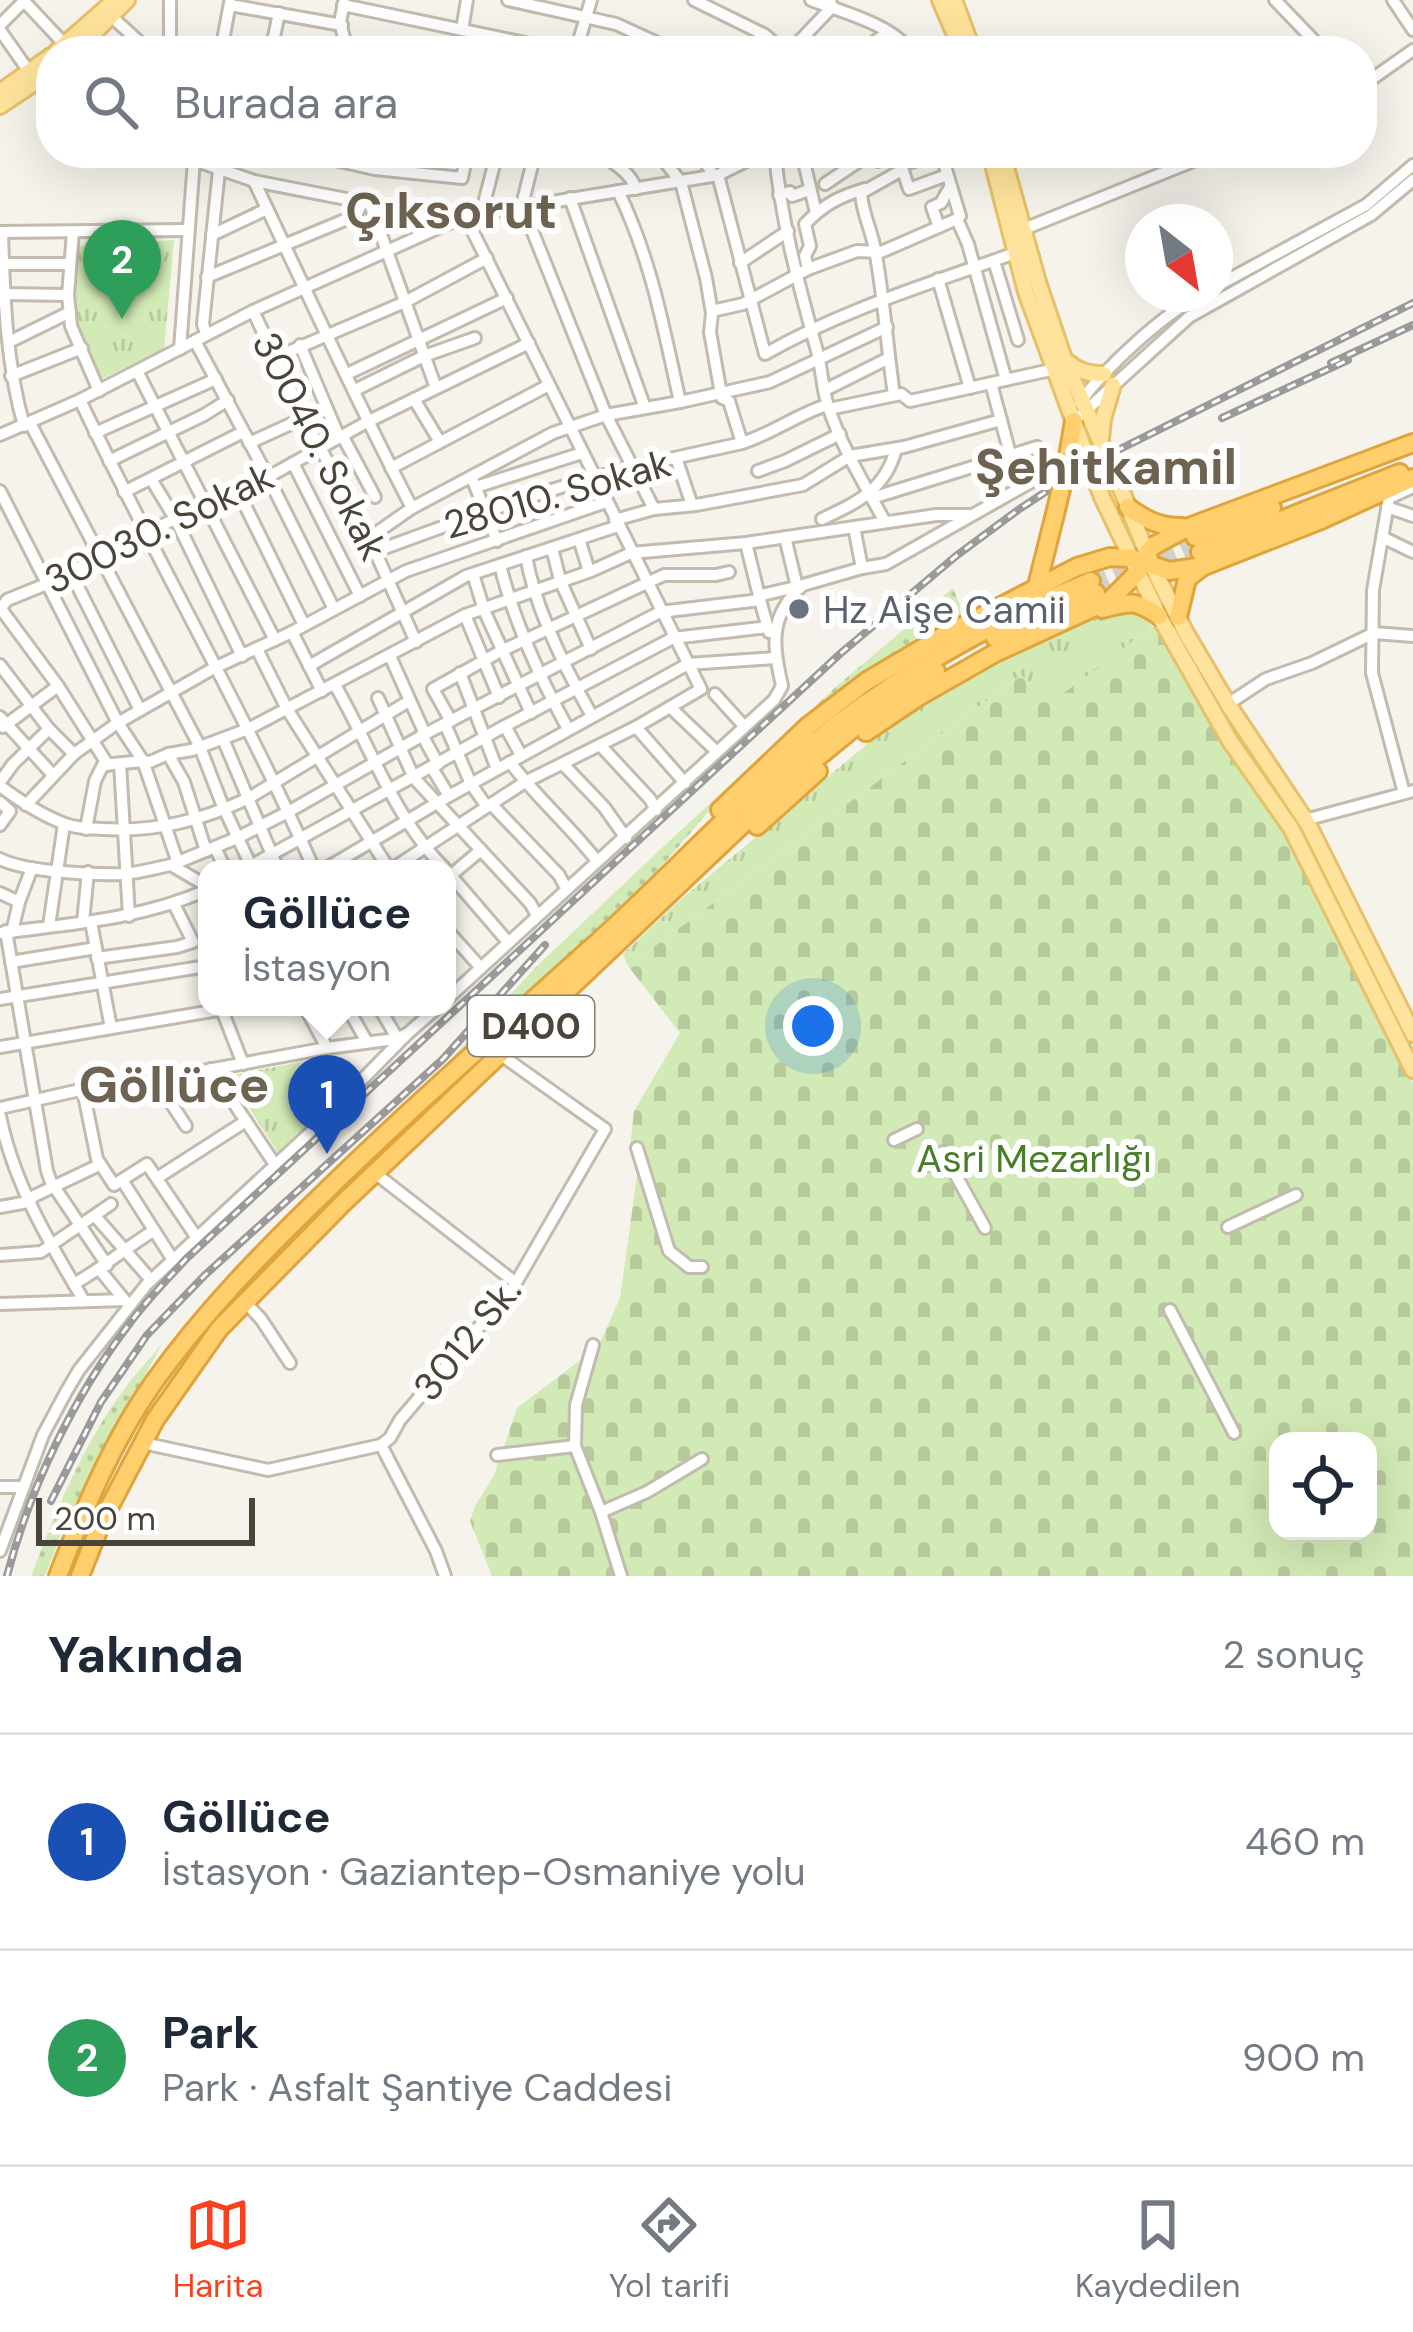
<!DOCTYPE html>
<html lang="tr">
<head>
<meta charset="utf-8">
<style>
  body { margin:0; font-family:"DM Sans",sans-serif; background:#f6f6f7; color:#1f2937 }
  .controls { position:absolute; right:36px; bottom:36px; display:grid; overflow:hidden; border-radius:24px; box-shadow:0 12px 48px #0002 }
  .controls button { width:108px; height:108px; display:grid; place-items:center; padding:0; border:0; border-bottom:3px solid #e0e1e3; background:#fff; color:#1f2937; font:60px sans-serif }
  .compass { position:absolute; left:1125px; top:204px; width:108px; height:108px; border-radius:50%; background:#fff; box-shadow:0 12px 48px #0002; rotate:149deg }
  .scale { position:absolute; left:36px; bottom:30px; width:219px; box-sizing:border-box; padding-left:12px; border:6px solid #4b4439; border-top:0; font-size:33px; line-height:42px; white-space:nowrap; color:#4b4439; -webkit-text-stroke:9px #fff; paint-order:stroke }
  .you { position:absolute; left:813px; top:1026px; width:42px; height:42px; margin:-30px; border:9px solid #fff; border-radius:50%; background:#1a73e8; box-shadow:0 0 0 18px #1a73e833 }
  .badge { display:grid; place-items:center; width:78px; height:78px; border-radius:50%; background:#fc3f1d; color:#fff; font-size:39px; font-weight:700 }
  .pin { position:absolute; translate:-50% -99px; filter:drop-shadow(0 3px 6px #0008) }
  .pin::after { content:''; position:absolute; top:63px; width:42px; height:36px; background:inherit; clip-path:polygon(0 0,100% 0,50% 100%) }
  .popup { position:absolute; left:198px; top:860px; width:258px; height:156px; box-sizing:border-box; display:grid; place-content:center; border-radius:24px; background:#fff; filter:drop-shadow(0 3px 9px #0005); font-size:39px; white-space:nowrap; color:#747a83 }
  .popup b { font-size:45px; color:#1f2937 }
  .popup::after { content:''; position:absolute; left:50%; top:100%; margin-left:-24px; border:24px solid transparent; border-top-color:#fff }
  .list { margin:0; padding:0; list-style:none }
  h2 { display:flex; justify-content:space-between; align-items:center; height:156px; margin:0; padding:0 48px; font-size:51px }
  h2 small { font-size:39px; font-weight:400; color:#747a83 }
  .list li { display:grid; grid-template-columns:78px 1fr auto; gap:36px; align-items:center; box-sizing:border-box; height:216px; padding:0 48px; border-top:3px solid #e0e1e3 }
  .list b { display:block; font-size:45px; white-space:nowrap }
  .list p { margin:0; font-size:39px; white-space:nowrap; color:#747a83 }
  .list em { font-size:39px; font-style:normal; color:#747a83 }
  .icon { flex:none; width:66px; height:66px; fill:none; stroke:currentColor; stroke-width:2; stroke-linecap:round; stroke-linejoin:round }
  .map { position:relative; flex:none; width:1413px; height:1576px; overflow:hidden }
  .search { position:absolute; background:#fff; box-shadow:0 12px 48px #0002; left:36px; right:36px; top:36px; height:132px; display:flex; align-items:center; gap:30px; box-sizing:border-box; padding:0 42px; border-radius:48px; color:#747a83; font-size:45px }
  .sheet { height:588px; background:#fff }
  nav { display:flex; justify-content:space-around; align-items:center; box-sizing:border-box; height:168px; border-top:3px solid #e0e1e3; background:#fff; font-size:33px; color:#747a83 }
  nav a { display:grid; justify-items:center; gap:6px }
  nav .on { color:#fc3f1d }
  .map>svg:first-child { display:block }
  .grass { fill:url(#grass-dots) }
  .cemetery { fill:url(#cemetery-stones); fill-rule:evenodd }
  .park { fill:url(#park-tufts) }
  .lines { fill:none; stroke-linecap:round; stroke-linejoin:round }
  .highway-tunnel { stroke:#d4d0c8; stroke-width:16; stroke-dasharray:16 8; stroke-linecap:butt }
  .minor-casing { stroke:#c2bbae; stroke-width:16 }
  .major-casing { stroke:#e6c16a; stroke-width:20 }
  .highway-casing { stroke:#e0a43c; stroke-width:22 }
  .minor { stroke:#fff; stroke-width:10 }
  .major { stroke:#ffe39c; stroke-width:14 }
  .highway { stroke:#ffcf6e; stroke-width:16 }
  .rail-casing { stroke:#9a9a9a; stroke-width:8 }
  .rail { stroke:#fff; stroke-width:3; stroke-dasharray:9; stroke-linecap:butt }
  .major-bridge-casing { stroke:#e6c16a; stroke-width:20; stroke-linecap:butt }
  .highway-bridge-casing { stroke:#e0a43c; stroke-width:22; stroke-linecap:butt }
  .major-bridge { stroke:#ffe39c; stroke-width:14 }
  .highway-bridge { stroke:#ffcf6e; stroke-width:16 }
  .worship-dot { fill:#6b7280; stroke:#fff; stroke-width:4.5 }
  .labels { text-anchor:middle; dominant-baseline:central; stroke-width:12; stroke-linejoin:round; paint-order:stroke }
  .shield { fill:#fff; stroke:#817c74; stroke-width:3 }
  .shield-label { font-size:36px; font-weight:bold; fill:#4b4439 }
  .street-label { font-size:39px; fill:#4b4439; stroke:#fff }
  .worship-label { font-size:39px; fill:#5b616d; stroke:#fff; text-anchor:start }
  .park-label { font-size:39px; fill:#4a7f2a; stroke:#fff }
  .district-label { font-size:51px; font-weight:bold; fill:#6e6250; stroke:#fff }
</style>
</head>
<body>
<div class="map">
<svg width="1413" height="1576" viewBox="0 0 1413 1576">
  <defs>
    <pattern id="grass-dots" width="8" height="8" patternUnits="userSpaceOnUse" patternTransform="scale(3)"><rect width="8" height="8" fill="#d2eab5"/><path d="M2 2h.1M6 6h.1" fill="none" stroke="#b6ca9c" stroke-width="1.8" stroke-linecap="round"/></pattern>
    <pattern id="cemetery-stones" width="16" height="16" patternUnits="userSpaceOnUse" patternTransform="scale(3)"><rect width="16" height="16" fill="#d2eab5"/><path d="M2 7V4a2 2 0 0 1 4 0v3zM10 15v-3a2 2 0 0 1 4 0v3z" fill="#b6ca9c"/></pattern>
    <pattern id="park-tufts" width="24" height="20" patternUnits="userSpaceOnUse" patternTransform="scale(3)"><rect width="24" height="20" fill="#d2eab5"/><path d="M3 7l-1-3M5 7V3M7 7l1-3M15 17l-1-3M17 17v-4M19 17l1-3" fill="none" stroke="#b6ca9c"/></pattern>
  </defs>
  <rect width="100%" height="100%" fill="#f6f3ec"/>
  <g class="grass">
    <path d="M953,588L964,615L902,653L767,754L711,809L645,885L453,1064L450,1060L536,967L665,845L838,685Z"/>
    <path d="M162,1344L67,1519L45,1576H31C55,1513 84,1442 125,1388C136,1373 150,1358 162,1344Z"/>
  </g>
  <path class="cemetery" d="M1155,629L1292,834L1413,1083V1576H492L470,1521L475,1506L494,1475L517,1408L598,1347L620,1298L638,1169L630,1148L634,1111L680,1033L628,966L1021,675L1137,638ZM1278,1441H1368V1531H1278Z"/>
  <g class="park">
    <path d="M174,240L164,349L99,380L81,336L72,302L77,246Z"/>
    <path d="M1112,609L1137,611L1155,629L1137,638L1052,702L1021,675L628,966L623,954L678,902L897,719L997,657Z"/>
    <path d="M311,1060C324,1068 327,1084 342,1093L278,1153L229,1076Z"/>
  </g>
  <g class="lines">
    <g class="highway-tunnel">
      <path d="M1091,581L1195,537"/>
      <path d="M1096,593L1200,552"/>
    </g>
    <defs>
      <g id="minor">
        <path d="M23,0L68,48"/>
        <path d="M508,0L616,24L675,51"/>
        <path d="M694,0L765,35L783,51"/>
        <path d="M811,0C837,10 896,26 909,51"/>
        <path d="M1275,0L1324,51"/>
        <path d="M1393,0L1413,30"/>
        <path d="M230,5L342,25"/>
        <path d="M343,5L563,51"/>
        <path d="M111,16L149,51"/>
        <path d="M0,25L25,0"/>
        <path d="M0,30L30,73"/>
        <path d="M462,30L467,0"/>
        <path d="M342,41L377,51"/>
        <path d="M170,51V0"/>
        <path d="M225,51L224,35L230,3"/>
        <path d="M271,51L279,13"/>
        <path d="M337,51L344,38L340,22L344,3"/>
        <path d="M576,51L591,0"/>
        <path d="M790,51L831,8V3"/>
        <path d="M861,51L883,36"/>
        <path d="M1362,86L1413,50"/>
        <path d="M184,153L194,160L254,181L387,207L465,216L718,175L762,153"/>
        <path d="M304,153L375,169L462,178L467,153"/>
        <path d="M506,153L533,161"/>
        <path d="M535,153L522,205L606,415L654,509"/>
        <path d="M597,153C611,160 631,173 636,189"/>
        <path d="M658,153L681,182L706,278L712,313L710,332L721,394L722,398L729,401L742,443C773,433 798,414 827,405"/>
        <path d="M700,153L713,175"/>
        <path d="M775,153C781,222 799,285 817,351C822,369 822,388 828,406C841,446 865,485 885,522"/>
        <path d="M797,153L805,166L816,213"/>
        <path d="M897,153L909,189L947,175"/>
        <path d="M941,153L960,216L957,219L968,244L1006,380"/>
        <path d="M878,161L890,153"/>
        <path d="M901,165L928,157"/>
        <path d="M718,175L765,354C844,309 929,284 1015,253"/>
        <path d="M254,181C306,290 356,401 412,508"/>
        <path d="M825,184L871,153"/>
        <path d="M618,191C651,258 664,330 680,402"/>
        <path d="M779,195L790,192L792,196L809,190"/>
        <path d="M570,198L645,408"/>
        <path d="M370,204L436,388"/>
        <path d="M482,211L497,153"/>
        <path d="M939,227L932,207L941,203L950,187"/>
        <path d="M1024,229L1213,153"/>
        <path d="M0,232L188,230"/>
        <path d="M2,232C4,298 6,363 24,426"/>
        <path d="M73,232L68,295L71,326L99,391"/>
        <path d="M212,235L267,209"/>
        <path d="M994,261L1018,340"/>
        <path d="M740,263L788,231"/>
        <path d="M2,264H70"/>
        <path d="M808,269L805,256L810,246L805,224C823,205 840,196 865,189"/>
        <path d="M207,277L352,217L357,213L362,203"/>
        <path d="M938,279L970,388"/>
        <path d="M1215,287L1366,205L1413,165"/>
        <path d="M4,294L68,295"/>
        <path d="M253,311L304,418L369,538L416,642"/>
        <path d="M712,311L743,304L808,269L857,251L881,252L957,219"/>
        <path d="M206,334L203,324L219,170"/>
        <path d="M195,341L268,477L334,609"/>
        <path d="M9,342L70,312"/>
        <path d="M300,345L339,437"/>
        <path d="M180,349L194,160"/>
        <path d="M274,358L405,302L487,258"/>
        <path d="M137,371L275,640"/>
        <path d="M347,374L507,298"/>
        <path d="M11,376L82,348"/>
        <path d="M991,383L1010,454"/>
        <path d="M355,390L424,356L475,338"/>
        <path d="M825,390L889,358"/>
        <path d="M894,395C887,347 884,298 875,250C872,231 862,213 861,193L902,170"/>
        <path d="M414,399L440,442"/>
        <path d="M80,400C155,558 243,709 314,869"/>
        <path d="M1080,402C1107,366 1162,315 1202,294"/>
        <path d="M829,409L901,394L910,401L1055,369"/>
        <path d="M1081,415L1189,317L1371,215L1413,180"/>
        <path d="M30,423L200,747L222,804L251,866"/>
        <path d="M95,433L216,379"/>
        <path d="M0,435L80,400L253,311L465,216L701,689L636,727L525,782L392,869"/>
        <path d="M342,435L375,497"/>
        <path d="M249,443L304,418"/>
        <path d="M676,458L692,505"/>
        <path d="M109,461L204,415L228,400"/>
        <path d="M293,463L360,596"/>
        <path d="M391,468L549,385"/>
        <path d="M758,471L785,461L840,434"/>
        <path d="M151,479L176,520L242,656"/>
        <path d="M474,483L497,541"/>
        <path d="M476,487L582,453"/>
        <path d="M237,489L304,625"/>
        <path d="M0,491L118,723L143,761L150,762L168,754L192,750L248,729L465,615L591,571L631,553L746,543L936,515H969"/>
        <path d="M124,492L243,432"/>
        <path d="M872,498L1037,447"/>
        <path d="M1387,507L1413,516"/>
        <path d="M822,519C858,502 885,490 896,449"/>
        <path d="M615,520L654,509L696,505L803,485L850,456L904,447L1001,420"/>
        <path d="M854,527L862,568"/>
        <path d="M785,537L797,587"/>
        <path d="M1382,537L1413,552"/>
        <path d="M369,538L412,508L553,433L606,415L680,402L770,382L887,327"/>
        <path d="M579,539L589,571"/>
        <path d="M552,548L560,580L591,649"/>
        <path d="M374,552C447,525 520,498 596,477C644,464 693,454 742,443"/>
        <path d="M526,556C535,609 566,670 592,716"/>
        <path d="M500,565C514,622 540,678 568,729"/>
        <path d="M71,573L140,710"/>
        <path d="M473,574L484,610L531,713"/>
        <path d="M1,609L58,686L108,765"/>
        <path d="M0,610L7,600L49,583L263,474L268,477L367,422L529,343"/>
        <path d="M465,615L499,697"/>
        <path d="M292,632L322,691"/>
        <path d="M769,632L760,600L762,595L800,586"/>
        <path d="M257,649L287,709L389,869"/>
        <path d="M390,656L425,734"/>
        <path d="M0,665L49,729L74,754"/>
        <path d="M309,666L466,576L618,526"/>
        <path d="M460,673L497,769"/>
        <path d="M335,685C371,747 394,818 445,869"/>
        <path d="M715,694L744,726"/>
        <path d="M378,698L414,778L530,903L537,915"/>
        <path d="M1228,704L1266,679L1312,663L1374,633L1413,636"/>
        <path d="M670,707L716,751"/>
        <path d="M0,717L53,775"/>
        <path d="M451,721L433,689L501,651L664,575H716L729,572"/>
        <path d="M445,724L471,784L487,807"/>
        <path d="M505,726L521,755"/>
        <path d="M3,727L58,686"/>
        <path d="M636,727L685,783"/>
        <path d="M422,735L438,764"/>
        <path d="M223,739L278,869"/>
        <path d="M600,745L650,799L656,810"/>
        <path d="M168,754L184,782L206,851"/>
        <path d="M510,762C536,797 570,826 597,861"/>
        <path d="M120,764L129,916"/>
        <path d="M563,764L604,807L626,838"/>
        <path d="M432,768L449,796"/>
        <path d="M0,782L13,764L49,729"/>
        <path d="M0,786C20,801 41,815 65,824C78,829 89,828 102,829C156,832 200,821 249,798L409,701"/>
        <path d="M1404,793L1372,673L1373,590L1389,498L1413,487"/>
        <path d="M0,802L10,811L0,825"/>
        <path d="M491,804L559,875L566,888"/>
        <path d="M26,805L74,754L116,724L214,668L292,632L406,571L606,502"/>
        <path d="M1305,820L1413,791"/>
        <path d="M86,829L95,781L103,765L143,761L178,863"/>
        <path d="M215,847L225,869"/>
        <path d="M0,859C25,872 94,875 123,874C139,873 155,868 171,865L207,886"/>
        <path d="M171,865L237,838L288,812L425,734L660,612L760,600L746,543"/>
        <path d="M245,869L505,726L673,638L768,627"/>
        <path d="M325,869L449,796L688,664L776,658"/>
        <path d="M447,871L508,942"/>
        <path d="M450,876L481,850"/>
        <path d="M0,893L19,902"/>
        <path d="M83,922L88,872"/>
        <path d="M91,922L111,1028"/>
        <path d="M49,926L64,824"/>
        <path d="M447,930L481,968"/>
        <path d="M6,931L47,1171L51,1182L107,1265"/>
        <path d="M12,932L19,902L32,868"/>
        <path d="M0,933C71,924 141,919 207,890"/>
        <path d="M97,958L177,947L193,942L174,904"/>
        <path d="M11,962L96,948"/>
        <path d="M0,999L207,966"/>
        <path d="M447,999L774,700L782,686C773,645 768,616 803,585L862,568L886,564L1068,461"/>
        <path d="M305,1007L327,1048"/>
        <path d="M347,1007L367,1042"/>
        <path d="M379,1007L397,1038"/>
        <path d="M222,1010L243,1064"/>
        <path d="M0,1047L236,1007"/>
        <path d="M211,1069L276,1166"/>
        <path d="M156,1080L186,1126"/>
        <path d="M83,1090L97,1159L114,1185L147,1164L197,1238"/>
        <path d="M0,1108L80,1090L137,1083L327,1048L395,1039L407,1034L438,1007"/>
        <path d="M0,1116C14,1184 49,1242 84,1301"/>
        <path d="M894,1140L917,1129"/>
        <path d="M637,1148L669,1251L689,1267H702"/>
        <path d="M943,1152L985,1228"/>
        <path d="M375,1173L516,1283"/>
        <path d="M157,1178L246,1121"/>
        <path d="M122,1180L173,1260"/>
        <path d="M0,1207L28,1202L34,1196L99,1165"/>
        <path d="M95,1216L151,1280"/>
        <path d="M1228,1227L1296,1195"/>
        <path d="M0,1255L41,1252L111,1204"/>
        <path d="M99,1269L127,1303"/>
        <path d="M74,1284C102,1268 126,1248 153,1231"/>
        <path d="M245,1302L261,1319L290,1363"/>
        <path d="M0,1304L124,1300"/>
        <path d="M1170,1310L1234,1433"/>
        <path d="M593,1345L576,1405L575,1446L601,1512L621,1576"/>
        <path d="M143,1443L268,1470L381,1445L390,1438L400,1420L514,1286L605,1129L501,1055"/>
        <path d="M381,1445L436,1551L445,1576"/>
        <path d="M497,1455L575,1446"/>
        <path d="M0,1487H24"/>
        <path d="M601,1512L647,1492L702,1459"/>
        <path d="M0,1551L43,1435L66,1392L79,1370L147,1284L310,1133L407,1034"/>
      </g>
      <g id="major">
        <path d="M940,0L962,51"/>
        <path d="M954,0L973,51"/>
        <path d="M57,51L115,0"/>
        <path d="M76,51L127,0"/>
        <path d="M0,92L51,56"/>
        <path d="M0,106L51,72"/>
        <path d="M990,153L1026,292L1088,460"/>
        <path d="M1002,153L1038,282L1064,359L1101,443"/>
        <path d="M1065,360C1078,371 1087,374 1104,374"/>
        <path d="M1101,438L1103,419L1113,385"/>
        <path d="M1121,489L1153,568L1186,633L1228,704L1308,824L1413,1034"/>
        <path d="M1102,497L1159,616L1230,741L1291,828L1413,1070"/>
      </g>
      <g id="highway">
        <path d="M1066,468L1074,421"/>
        <path d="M1128,507C1145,520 1160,527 1182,527"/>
        <path d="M1195,537L1272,508"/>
        <path d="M1200,552L1400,473"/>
        <path d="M1036,590L1056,510"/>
        <path d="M1102,609C1130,602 1134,599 1159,616"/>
        <path d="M1178,617L1187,579L1202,567"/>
        <path d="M995,638L1052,610L1096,593"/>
        <path d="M866,732L918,697L995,653L1110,600L1138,572L1147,553L1153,546L1189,527L1413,443"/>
        <path d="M720,810L808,726L867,681L943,636L1077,567L1110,557L1132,558L1169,571L1204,566L1321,520L1413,478"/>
        <path d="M757,826L818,771"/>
        <path d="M58,1576C84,1509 113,1440 154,1382C204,1312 263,1252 324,1193C410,1109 501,1029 591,948C652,894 707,834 768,780C864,696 973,629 1091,581"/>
        <path d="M80,1576L102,1521L155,1420L219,1329L343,1203L783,786L856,726L936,671"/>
      </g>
    </defs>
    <use href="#minor" class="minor-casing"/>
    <use href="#major" class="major-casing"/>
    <use href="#highway" class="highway-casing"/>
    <use href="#minor" class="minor"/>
    <use href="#major" class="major"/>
    <use href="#highway" class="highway"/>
    <defs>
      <g id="rail">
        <path d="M1331,363L1413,325"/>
        <path d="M1222,418L1348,360"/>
        <path d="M51,1501L101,1402L147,1335L205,1275L443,1059L545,945"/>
        <path d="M7,1576C30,1487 74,1396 130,1323C147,1300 167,1280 186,1259L841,653L956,556L1018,510L1082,468L1413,303"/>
      </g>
    </defs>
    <use href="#rail" class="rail-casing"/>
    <use href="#rail" class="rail"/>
    <defs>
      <g id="major-bridge">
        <path d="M1101,443L1121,489"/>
        <path d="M1088,460L1102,497"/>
      </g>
      <path id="highway-bridge" d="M1056,510L1066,468"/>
    </defs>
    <use href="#major-bridge" class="major-bridge-casing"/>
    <use href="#highway-bridge" class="highway-bridge-casing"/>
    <use href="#major-bridge" class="major-bridge"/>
    <use href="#highway-bridge" class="highway-bridge"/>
  </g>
  <circle class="worship-dot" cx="799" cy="609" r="12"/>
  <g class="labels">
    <rect class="shield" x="468" y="996" width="126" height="60" rx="9"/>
    <g class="shield-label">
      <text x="531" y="1026">D400</text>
    </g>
    <g class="street-label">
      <text transform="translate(320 446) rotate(63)">30040. Sokak</text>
      <text transform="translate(557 494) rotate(-16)">28010. Sokak</text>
      <text transform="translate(159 528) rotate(-26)">30030. Sokak</text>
      <text transform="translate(467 1339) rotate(-51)">3012 Sk.</text>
    </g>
    <g class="worship-label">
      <text x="823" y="609">Hz Aişe Camii</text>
    </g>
    <g class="park-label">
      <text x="1034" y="1158">Asri Mezarlığı</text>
    </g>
    <g class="district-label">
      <text x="451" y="210">Çıksorut</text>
      <text x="1106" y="466">Şehitkamil</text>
      <text x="174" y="1084">Göllüce</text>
    </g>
  </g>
</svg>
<div class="controls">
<button><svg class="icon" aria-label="locate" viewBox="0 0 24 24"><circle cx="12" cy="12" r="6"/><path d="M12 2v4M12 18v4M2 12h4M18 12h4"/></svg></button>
</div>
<svg class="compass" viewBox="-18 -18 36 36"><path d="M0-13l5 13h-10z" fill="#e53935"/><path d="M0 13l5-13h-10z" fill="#747a83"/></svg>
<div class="scale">200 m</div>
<div class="you"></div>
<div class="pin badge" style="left:327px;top:1154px;background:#1a4fb4">1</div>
<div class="popup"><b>Göllüce</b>İstasyon</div>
<div class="pin badge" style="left:122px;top:319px;background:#2e9e5b">2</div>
<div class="search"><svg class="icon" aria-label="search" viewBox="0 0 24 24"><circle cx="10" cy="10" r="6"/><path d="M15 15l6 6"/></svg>Burada ara</div>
</div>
<section class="sheet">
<h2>Yakında<small>2 sonuç</small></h2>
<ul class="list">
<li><span class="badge" style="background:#1a4fb4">1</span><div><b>Göllüce</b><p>İstasyon · Gaziantep-Osmaniye yolu</p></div><em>460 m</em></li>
<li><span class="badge" style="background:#2e9e5b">2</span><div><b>Park</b><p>Park · Asfalt Şantiye Caddesi</p></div><em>900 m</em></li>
</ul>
</section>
<nav>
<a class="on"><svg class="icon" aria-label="map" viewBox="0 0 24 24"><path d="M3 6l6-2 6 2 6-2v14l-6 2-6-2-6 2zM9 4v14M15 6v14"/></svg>Harita</a>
<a><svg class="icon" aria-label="directions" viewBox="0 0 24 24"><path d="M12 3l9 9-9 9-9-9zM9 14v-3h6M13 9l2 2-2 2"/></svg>Yol tarifi</a>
<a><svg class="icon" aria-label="saved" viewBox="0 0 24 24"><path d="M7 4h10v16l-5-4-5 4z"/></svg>Kaydedilen</a>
</nav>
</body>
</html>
